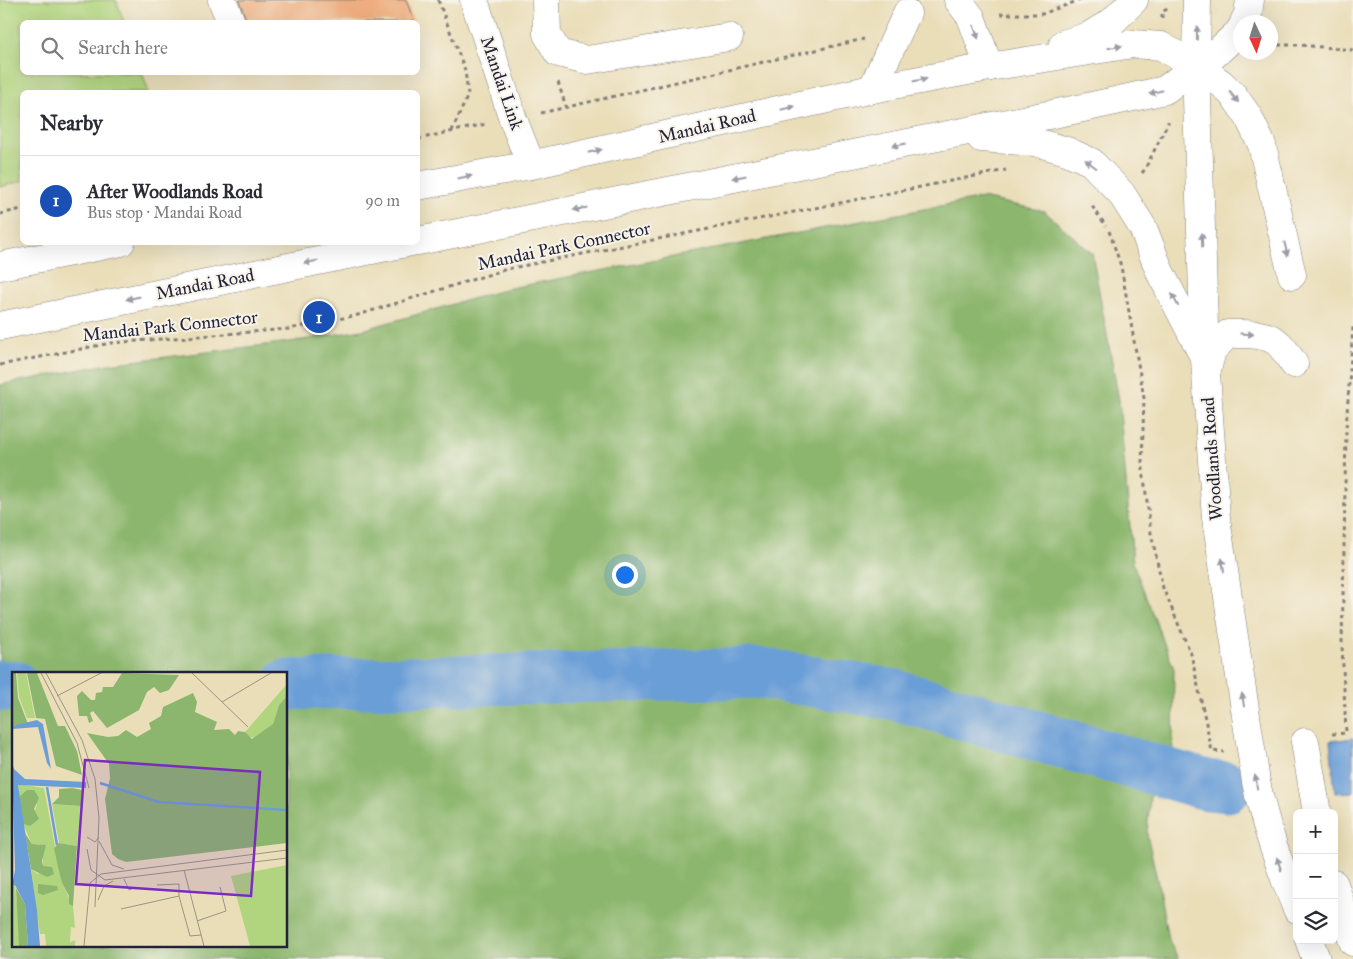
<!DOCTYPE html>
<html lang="en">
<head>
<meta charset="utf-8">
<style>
  body { margin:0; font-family:"IM FELL Great Primer",serif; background:#f2f2f3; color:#2b2b33 }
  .controls { position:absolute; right:15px; bottom:15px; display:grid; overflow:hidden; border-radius:8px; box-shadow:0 5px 20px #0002 }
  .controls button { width:45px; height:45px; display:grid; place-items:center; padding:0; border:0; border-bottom:1px solid #e1e1e2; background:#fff; color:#2b2b33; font:25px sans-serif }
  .compass { position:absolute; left:1233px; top:15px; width:45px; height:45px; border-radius:50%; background:#fff; box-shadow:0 5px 20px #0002; rotate:176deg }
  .you { position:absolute; left:624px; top:574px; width:18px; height:18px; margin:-12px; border:4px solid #fff; border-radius:50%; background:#1a73e8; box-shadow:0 0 0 8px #1a73e833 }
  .badge { display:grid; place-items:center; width:32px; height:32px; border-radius:50%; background:#db2777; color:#fff; font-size:16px; font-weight:700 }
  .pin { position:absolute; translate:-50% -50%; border:2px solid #fff; box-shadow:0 1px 5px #0006 }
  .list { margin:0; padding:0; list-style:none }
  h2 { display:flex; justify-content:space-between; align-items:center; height:65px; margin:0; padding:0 20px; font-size:21px }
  h2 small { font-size:16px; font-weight:400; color:#7c7c81 }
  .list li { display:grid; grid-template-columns:32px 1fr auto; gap:15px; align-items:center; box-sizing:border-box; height:90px; padding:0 20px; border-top:1px solid #e1e1e2 }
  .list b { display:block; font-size:19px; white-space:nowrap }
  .list p { margin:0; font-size:16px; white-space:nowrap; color:#7c7c81 }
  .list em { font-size:16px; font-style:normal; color:#7c7c81 }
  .icon { flex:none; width:28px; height:28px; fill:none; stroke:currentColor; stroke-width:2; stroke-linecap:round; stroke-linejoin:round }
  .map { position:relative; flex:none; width:1353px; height:959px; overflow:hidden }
  .search { position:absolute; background:#fff; box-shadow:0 5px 20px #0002; left:20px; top:20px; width:400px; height:55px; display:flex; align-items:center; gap:12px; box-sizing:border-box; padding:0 18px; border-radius:8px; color:#7c7c81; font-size:19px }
  .panel { position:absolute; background:#fff; box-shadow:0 5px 20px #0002; left:20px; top:90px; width:400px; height:155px; border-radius:8px }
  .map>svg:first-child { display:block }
  .green { fill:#b1d57e; stroke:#6a7c5c }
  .forest { fill:#8cb66d; stroke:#576c54; fill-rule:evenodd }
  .water { fill:#6b9ed7; stroke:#466089 }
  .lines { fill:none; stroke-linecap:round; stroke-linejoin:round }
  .river { stroke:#6b9ed7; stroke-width:51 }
  .building { fill:#eead7e }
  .minor-casing { stroke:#86807a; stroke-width:29 }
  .major-casing { stroke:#86807a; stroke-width:29 }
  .path { stroke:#86807a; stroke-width:3; stroke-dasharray:4 4; stroke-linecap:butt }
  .minor { stroke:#fff; stroke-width:28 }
  .major { stroke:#fff; stroke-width:28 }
  .oneway { fill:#9c9ca7 }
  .labels { text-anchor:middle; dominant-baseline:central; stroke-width:4; stroke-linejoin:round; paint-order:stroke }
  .street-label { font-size:18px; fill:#22223b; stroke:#f7f3e8 }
  .inset-river { fill:none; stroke:#6b9ed7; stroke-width:2.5 }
  .inset-road { fill:none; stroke:#9a9387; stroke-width:1 }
  .view { fill:#7b2cbf; fill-opacity:0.15; stroke:#7b2cbf; stroke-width:2.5 }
  .inset-edge { fill:none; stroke:#22223b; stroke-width:2.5 }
</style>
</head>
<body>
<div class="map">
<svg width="1353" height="959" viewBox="0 0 1353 959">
  <rect width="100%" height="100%" fill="#f7f3e8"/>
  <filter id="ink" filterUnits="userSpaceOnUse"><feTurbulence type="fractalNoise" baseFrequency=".02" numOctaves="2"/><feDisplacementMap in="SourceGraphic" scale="10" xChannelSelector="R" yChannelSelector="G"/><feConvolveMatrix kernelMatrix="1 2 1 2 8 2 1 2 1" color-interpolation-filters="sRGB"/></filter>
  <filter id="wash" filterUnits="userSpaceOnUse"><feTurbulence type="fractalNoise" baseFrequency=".0096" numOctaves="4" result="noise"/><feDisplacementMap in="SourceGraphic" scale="20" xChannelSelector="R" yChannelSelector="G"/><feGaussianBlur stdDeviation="1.12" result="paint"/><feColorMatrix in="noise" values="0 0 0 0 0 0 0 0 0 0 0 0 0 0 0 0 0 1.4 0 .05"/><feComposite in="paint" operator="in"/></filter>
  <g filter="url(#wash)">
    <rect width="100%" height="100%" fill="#eadeb9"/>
    <path class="green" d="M0,0H116L124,22H22V72L142,73L149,92H22V181L0,187Z"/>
    <path class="forest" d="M982,198L1044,211L1092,253L1119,400L1133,563L1174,669L1173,755L1150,798L1147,834L1159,888L1168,940L1179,959H0V385L108,364L290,342L362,330L510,288ZM14,673H286V945H14Z"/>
    <path class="water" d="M1353,738V792L1335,793L1330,741Z"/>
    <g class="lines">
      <g class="river">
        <path d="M286,685L760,673L896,695L1207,785L1227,787"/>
        <path d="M0,686H14"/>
      </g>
    </g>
    <g id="blocks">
      <path class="building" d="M239,0H406L414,22H246L245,16Z"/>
    </g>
  </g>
  <g filter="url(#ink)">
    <use href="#blocks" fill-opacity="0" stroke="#86807a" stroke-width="1"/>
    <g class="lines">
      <defs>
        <g id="minor">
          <path d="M222,0L231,22"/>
          <path d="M474,0L513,119L531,165"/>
          <path d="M546,0L547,34L558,53L587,60L729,37"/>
          <path d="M958,0L971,17L989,67"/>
          <path d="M872,89L907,13"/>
        </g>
        <g id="major">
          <path d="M1197,0L1196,66L1205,359L1216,518L1256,782C1265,826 1280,868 1297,909"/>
          <path d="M1244,22L1248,14L1250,0"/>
          <path d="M1063,44L1089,36L1112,22L1134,0"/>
          <path d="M981,138L1035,142L1067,151L1091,162L1121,193L1143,228L1160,272L1202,353"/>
          <path d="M418,186L531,165L872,89L989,67L1133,44L1161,46L1196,66L1221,83L1234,96L1248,116L1262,145L1292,275"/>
          <path d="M418,241L1083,108L1165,90L1196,66L1214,55L1239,32L1240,30"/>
          <path d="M0,266L121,242"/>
          <path d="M0,326L411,242"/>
          <path d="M1207,370L1212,350L1228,334C1243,334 1268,332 1279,344C1285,350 1289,357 1294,364"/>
          <path d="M1305,742L1317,813"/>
          <path d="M1334,884L1353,942"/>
          <path d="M1309,940L1316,959"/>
        </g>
      </defs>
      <use href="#minor" class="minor-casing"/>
      <use href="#major" class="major-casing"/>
      <g class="path">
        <path d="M438,0L465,70L468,95L452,131"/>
        <path d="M1000,14H1042L1080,0"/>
        <path d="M1162,18V12L1169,8"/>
        <path d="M1270,45H1300L1353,50"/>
        <path d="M558,82L566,107"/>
        <path d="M541,113L864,39"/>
        <path d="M418,139L486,124"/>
        <path d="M1142,173L1145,169L1168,123V121"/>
        <path d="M1092,206L1106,226"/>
        <path d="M0,214L22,209"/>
        <path d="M1109,231L1121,266L1144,398L1142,462L1151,533L1163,588L1191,654L1212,751L1224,752"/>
        <path d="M0,365L111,343L289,329L358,315L507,269L1006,170"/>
        <path d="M1332,734L1346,733L1342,645L1344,549L1346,429L1353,327"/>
      </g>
      <use href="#minor" class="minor"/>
      <use href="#major" class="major"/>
    </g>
    <defs><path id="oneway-solid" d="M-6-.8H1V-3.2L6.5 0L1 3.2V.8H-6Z" transform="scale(1.25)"/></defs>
    <g class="oneway">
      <use href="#oneway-solid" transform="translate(976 32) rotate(70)"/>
      <use href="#oneway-solid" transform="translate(1197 33) rotate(-89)"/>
      <use href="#oneway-solid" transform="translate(1115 47) rotate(-9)"/>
      <use href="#oneway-solid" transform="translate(920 80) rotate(-11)"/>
      <use href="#oneway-solid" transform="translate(1156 92) rotate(166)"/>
      <use href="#oneway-solid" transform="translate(1234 97) rotate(50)"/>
      <use href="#oneway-solid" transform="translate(788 108) rotate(-13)"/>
      <use href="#oneway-solid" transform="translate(899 145) rotate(168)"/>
      <use href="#oneway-solid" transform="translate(595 151) rotate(-13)"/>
      <use href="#oneway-solid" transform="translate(1091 164) rotate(-143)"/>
      <use href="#oneway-solid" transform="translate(465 177) rotate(-11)"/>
      <use href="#oneway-solid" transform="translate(739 177) rotate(169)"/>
      <use href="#oneway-solid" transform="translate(580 209) rotate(169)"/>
      <use href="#oneway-solid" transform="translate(1202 240) rotate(-92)"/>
      <use href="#oneway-solid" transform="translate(1286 249) rotate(77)"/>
      <use href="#oneway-solid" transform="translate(311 262) rotate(169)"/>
      <use href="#oneway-solid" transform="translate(133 298) rotate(168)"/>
      <use href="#oneway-solid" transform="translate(1175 300) rotate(-117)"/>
      <use href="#oneway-solid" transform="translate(1247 334) rotate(3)"/>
      <use href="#oneway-solid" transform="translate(1223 565) rotate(-99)"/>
      <use href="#oneway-solid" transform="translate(1243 700) rotate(-99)"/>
      <use href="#oneway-solid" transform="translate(1256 782) rotate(-100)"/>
      <use href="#oneway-solid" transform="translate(1279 864) rotate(-109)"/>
    </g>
  </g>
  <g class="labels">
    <g class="street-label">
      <text transform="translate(502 83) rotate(71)">Mandai Link</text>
      <text transform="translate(707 126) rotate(-13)">Mandai Road</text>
      <text transform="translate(564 246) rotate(-12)">Mandai Park Connector</text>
      <text transform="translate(205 284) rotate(-11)">Mandai Road</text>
      <text transform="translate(170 326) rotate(-6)">Mandai Park Connector</text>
      <text transform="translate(1212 459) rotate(-94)">Woodlands Road</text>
    </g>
  </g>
  <g transform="translate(12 672)">
    <rect width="275" height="275" fill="#eadeb9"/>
    <path d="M5,1H14L23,46H15L7,25ZM275,12V24L267,33L261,52L244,66L235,65L233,60ZM6,112L32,116L50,211L61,234L63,256L59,255L58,270L63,268V274H34L33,262H28L19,197L26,202L31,194V179L28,172H20L11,152L18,154L25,132L11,123L7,125ZM40,132L69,134L65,174L47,171ZM275,193V274H238L219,204ZM3,213L8,262L7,274H0V214Z" fill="#b1d57e"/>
    <path d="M0,1H4L6,26L16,52L0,54ZM15,1H25L46,54H53L65,79L70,103L44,94L33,47L24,46ZM110,1L167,3L157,18L148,21L142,15L135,20L127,38L95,56L81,39L78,41L81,49L77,51L75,44H67L65,24L70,19L79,28H83L84,21L90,20L91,15H101ZM181,21L185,30L183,40L205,50L202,58L217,57L223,63L226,59L233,60L240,67L261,52L267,33L275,24V171L114,190L106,187L100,182L93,127L98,106L97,92L75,61L96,65L106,64L114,58L125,65L139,57L137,51L149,44L151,35ZM60,116L70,118L69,134L40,132L47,125V117ZM15,118H22L27,126L22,137L27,147L18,154L11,152L7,125ZM13,161L20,172L34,173L30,189L31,194L40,195L42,202L35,205L19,197ZM47,171L65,174L61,234L57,232V224L50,211L46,195L42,176ZM26,212L45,214L46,218L31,223L26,221ZM4,216L13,232L16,274H7Z" fill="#8cb66d"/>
    <path d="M25,48L31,52L39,97L35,91L26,55L0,57V54ZM0,91L2,97L13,107L74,110V116L6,113L25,238L28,274H16L13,232L3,213L0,214L3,198Z" fill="#6b9ed7"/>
    <path class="inset-river" d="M88,111L147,130L275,138M35,115L45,173"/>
    <path class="inset-road" d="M29,1L65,71L77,116M34,1L70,68L83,107L87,146L83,235M180,1L236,55M45,24L89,1M210,30L259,1M75,165L83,170L87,165M87,169L100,193L112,197M75,177L79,198L93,208L275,186M172,198L192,274M112,207L117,218L120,217M145,213L167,212V224L178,264L189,263M86,228L92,214L101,209M109,237L167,224M185,249L214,239L208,215M72,274L78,211L89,202L275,178"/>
    <path class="view" d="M73,88L248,100L239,224L64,212Z"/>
    <rect width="275" height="275" class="inset-edge"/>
  </g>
</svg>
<div class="controls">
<button>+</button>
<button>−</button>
<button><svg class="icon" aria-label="layers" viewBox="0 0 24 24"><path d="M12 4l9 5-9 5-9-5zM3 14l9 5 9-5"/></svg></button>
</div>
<svg class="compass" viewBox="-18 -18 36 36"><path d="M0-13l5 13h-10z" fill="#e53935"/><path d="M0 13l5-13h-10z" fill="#7c7c81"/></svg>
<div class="you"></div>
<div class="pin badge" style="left:319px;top:317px;background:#1a4fb4">1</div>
<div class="search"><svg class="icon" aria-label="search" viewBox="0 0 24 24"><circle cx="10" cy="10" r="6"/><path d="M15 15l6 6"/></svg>Search here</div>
<section class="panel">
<h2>Nearby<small></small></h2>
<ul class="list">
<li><span class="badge" style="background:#1a4fb4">1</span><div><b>After Woodlands Road</b><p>Bus stop · Mandai Road</p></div><em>90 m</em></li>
</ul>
</section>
</div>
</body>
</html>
